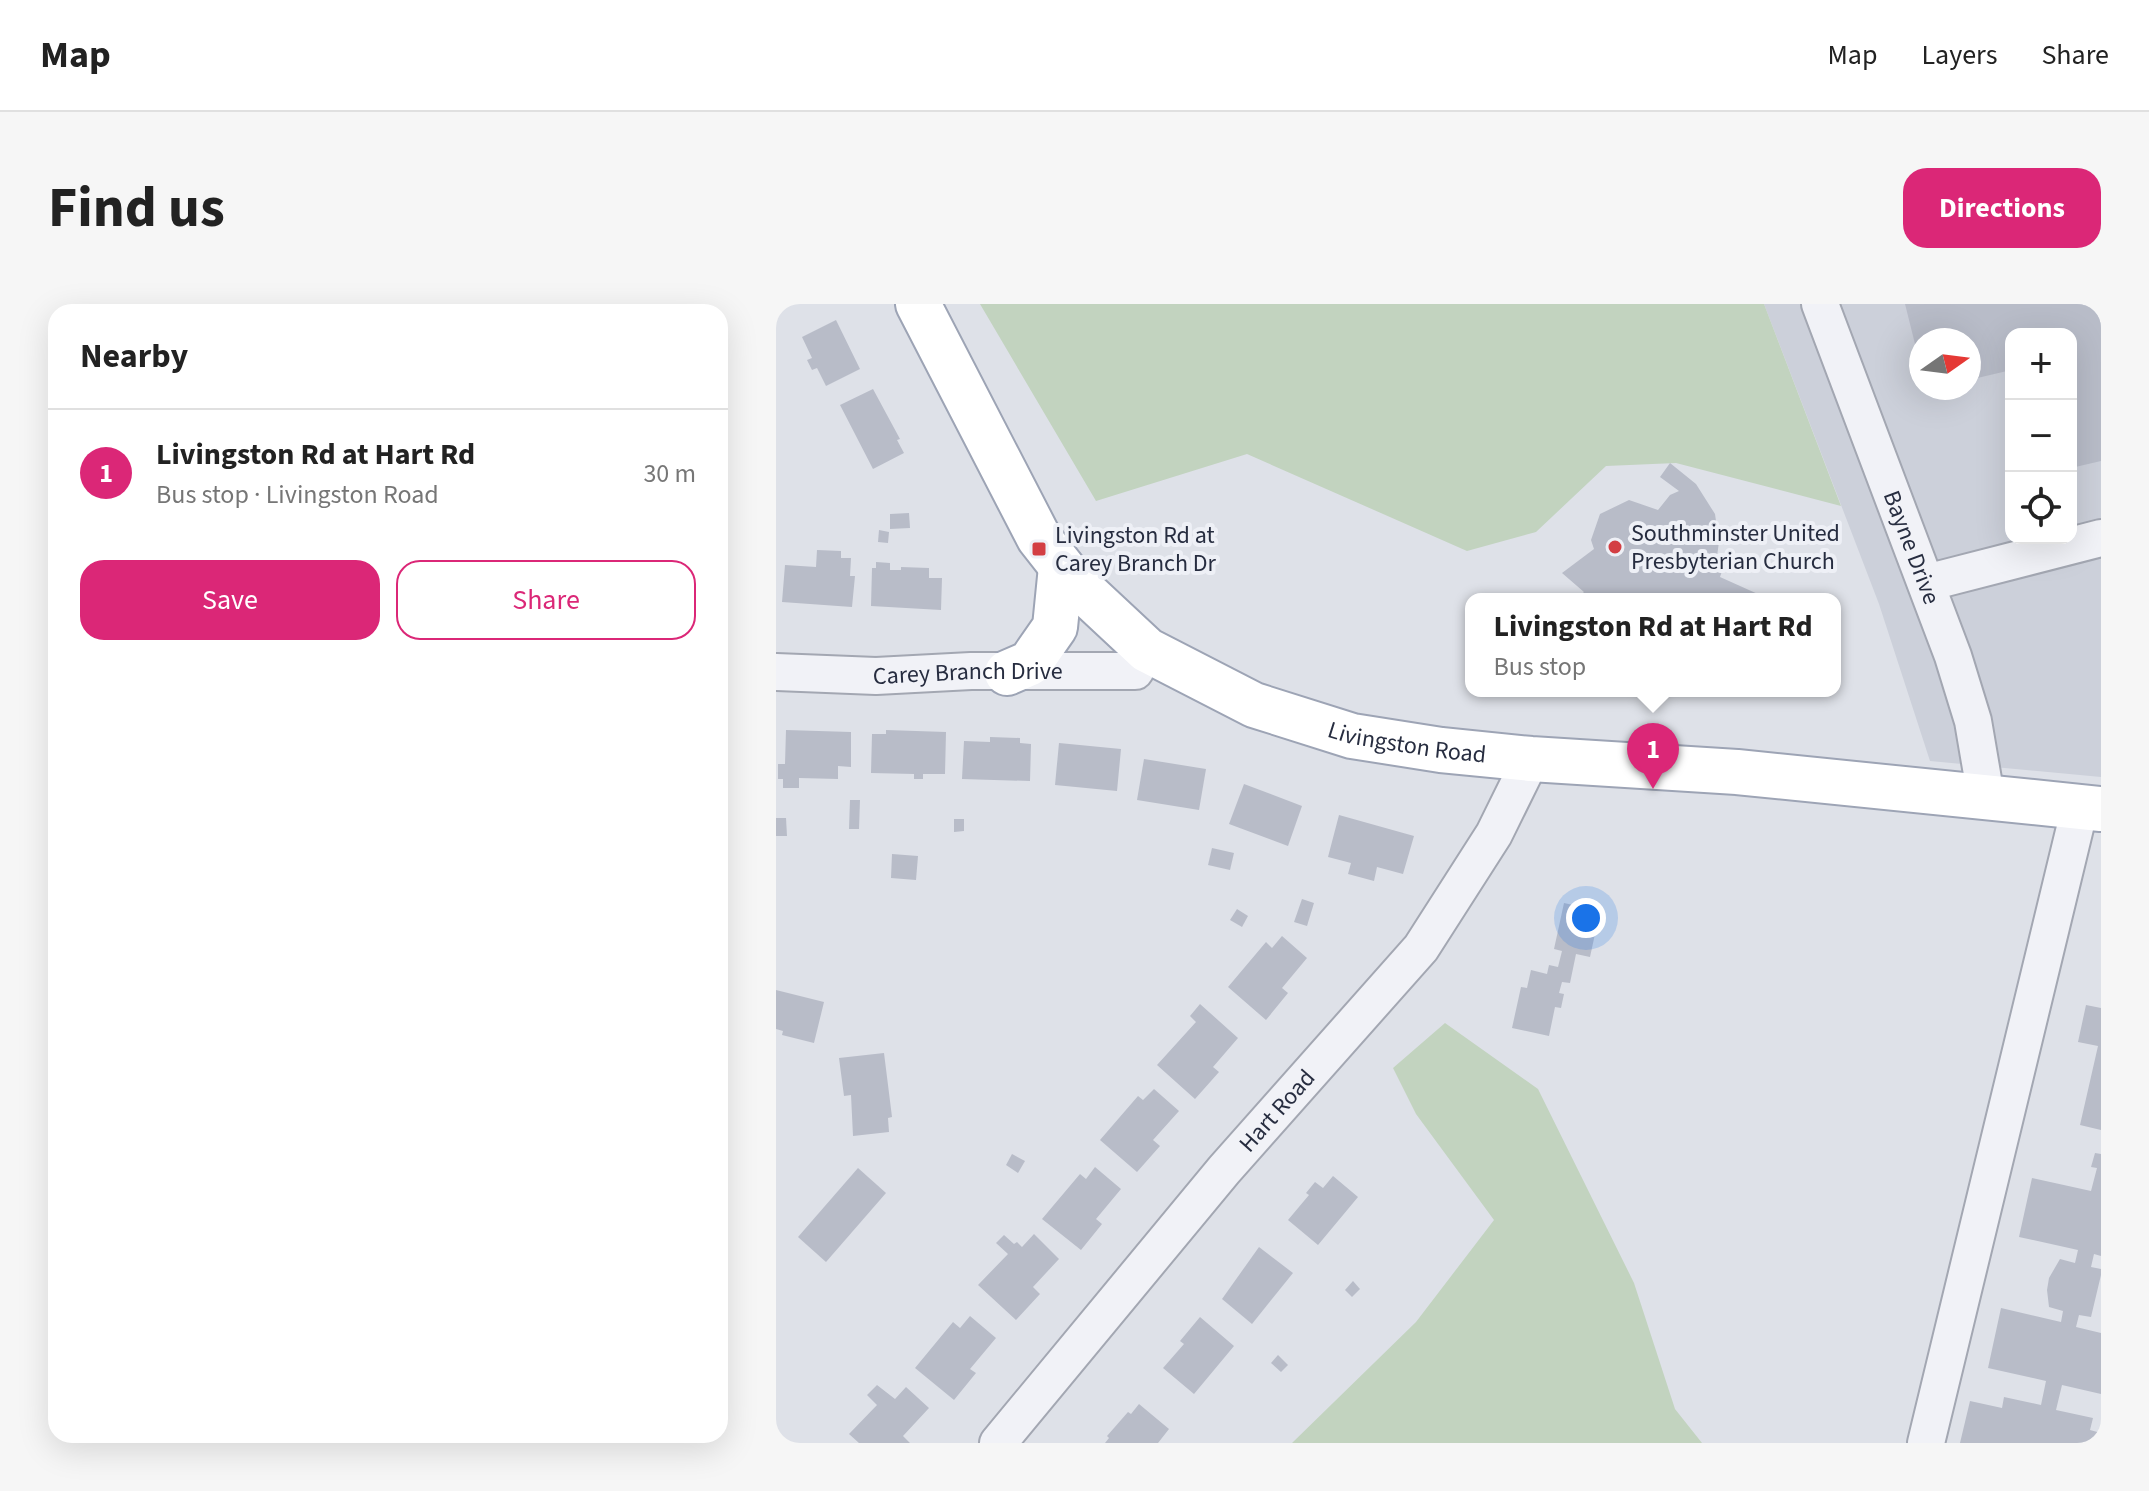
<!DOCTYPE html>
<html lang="en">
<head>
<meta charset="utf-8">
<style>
  body { margin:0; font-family:"Source Sans 3",sans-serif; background:#f6f6f6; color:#222 }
  .controls { position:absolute; right:24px; top:24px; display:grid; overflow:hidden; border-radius:16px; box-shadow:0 8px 32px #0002 }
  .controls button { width:72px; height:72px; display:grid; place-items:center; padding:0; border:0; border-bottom:2px solid #e0e0e0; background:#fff; color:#222; font:40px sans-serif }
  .compass { position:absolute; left:1133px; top:24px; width:72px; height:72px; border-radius:50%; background:#fff; box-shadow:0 8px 32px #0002; rotate:76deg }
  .you { position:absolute; left:810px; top:614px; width:28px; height:28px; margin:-20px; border:6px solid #fff; border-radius:50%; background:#1a73e8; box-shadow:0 0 0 12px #1a73e833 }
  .badge { display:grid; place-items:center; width:52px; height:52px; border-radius:50%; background:#db2777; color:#fff; font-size:26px; font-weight:700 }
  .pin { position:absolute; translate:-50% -66px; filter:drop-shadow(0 2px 4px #0008) }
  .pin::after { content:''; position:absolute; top:42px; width:28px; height:24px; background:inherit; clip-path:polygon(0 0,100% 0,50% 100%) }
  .popup { position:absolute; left:689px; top:289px; width:376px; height:104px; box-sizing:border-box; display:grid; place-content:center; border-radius:16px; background:#fff; filter:drop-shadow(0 2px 6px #0005); font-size:26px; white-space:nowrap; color:#767676 }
  .popup b { font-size:30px; color:#222 }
  .popup::after { content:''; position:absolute; left:50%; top:100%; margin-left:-16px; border:16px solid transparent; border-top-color:#fff }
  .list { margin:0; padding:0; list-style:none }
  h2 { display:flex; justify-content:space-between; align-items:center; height:104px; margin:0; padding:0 32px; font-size:34px }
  h2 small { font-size:26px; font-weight:400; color:#767676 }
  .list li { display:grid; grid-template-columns:52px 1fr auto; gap:24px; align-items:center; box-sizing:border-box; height:128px; padding:0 32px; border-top:2px solid #e0e0e0 }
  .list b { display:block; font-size:30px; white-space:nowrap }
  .list p { margin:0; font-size:26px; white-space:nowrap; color:#767676 }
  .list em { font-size:26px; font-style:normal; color:#767676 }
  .actions { display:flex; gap:16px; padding:24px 32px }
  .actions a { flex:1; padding:18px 0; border:2px solid #db2777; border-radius:24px; text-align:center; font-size:28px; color:#db2777 }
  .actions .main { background:#db2777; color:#fff }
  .icon { flex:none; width:44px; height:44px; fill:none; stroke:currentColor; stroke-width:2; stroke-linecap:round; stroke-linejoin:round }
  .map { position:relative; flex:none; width:1325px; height:1139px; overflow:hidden; border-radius:24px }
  header { display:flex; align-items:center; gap:48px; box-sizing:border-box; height:112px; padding:0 40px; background:#fff; border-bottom:2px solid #e0e0e0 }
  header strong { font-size:38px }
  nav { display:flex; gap:44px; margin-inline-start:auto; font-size:28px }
  .intro { display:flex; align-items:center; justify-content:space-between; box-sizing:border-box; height:192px; padding:0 48px }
  h1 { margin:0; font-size:56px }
  .button { padding:20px 36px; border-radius:24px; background:#db2777; color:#fff; font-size:28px; font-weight:700 }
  main { display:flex; gap:48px; padding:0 48px }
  aside { flex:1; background:#fff; border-radius:24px; box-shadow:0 8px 32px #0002 }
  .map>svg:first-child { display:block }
  .built { fill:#ccd0da; fill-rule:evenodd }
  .green { fill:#c2d3bf }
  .building { fill:#b8bcc8 }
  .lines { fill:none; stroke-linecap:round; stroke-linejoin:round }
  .minor-casing { stroke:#a3a7b2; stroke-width:40 }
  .major-casing { stroke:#9da4b5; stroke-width:48 }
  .minor { stroke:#f1f2f7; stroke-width:36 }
  .major { stroke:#fff; stroke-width:44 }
  .poi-dot { fill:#d33e43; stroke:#eef0f6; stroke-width:3 }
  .labels { text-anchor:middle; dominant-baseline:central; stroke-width:8; stroke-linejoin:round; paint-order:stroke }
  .poi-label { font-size:24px; fill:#272d40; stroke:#eef0f6; text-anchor:start }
  .street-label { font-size:24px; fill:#272d40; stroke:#eef0f6 }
</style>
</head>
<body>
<header>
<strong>Map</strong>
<nav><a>Map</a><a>Layers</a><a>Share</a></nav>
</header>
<div class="intro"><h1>Find us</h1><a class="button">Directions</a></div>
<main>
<aside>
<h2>Nearby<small></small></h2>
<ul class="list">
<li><span class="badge">1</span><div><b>Livingston Rd at Hart Rd</b><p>Bus stop · Livingston Road</p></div><em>30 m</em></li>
</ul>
<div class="actions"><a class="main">Save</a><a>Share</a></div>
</aside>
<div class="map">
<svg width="1325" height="1139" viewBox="0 0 1325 1139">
  <rect width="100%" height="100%" fill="#dee1e8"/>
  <path class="built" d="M988,0H1325V473L1154,457L1103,300ZM1235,30H1295V234H1235ZM1145,36H1193V84H1145Z"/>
  <g class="green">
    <path d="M204,0H988L1065,202L900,159L830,162L760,228L691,247L471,150L320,197Z"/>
    <path d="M669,719L762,785L858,979L899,1105L926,1139H516L640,1018L718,916L640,810L617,764Z"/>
  </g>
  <g class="building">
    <path d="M1129,0H1325V157L1295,164V30H1235V66L1230,64L1231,67L1193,76V36H1145L1144,60Z"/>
    <path d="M60,16L84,65L50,82L41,64L36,66L31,56L36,54L26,33Z"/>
    <path d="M97,85L124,135L121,136L128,149L97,165L64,101Z"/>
    <path d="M894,159L920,180L939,210L943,238L940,259L948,261L944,273L993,295H801L808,288L786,269L818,245L815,236L824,210L853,196L882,206L894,191L903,187L884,173Z"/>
    <path d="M133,209L134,224L114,225V210Z"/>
    <path d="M103,226L113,228L112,239L102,238Z"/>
    <path d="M41,246L65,247V254H75L74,272H79L76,303L6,298L9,261L40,263Z"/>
    <path d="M100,258L114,259V266H125V263L153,264V274H166L165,306L95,302L96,264H100Z"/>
    <path d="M10,426L75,428V463L62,462V475L23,474V484H7V475H2V460H9Z"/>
    <path d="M110,426L170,428L169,470H147V475H138V470L95,469L96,430H110Z"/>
    <path d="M214,433L244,434V439L255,440L254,477L186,475L188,437L214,438Z"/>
    <path d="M283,439L345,445L341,487L279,481Z"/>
    <path d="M368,455L430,465L423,506L361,496Z"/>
    <path d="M468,480L526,502L512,542L453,520Z"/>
    <path d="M74,496H84L83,525H73Z"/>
    <path d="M563,511L638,532L627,570L601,563L598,577L572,570L575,559L552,553Z"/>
    <path d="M0,514H10L11,532H0Z"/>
    <path d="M178,515H188V527L178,528Z"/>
    <path d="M436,544L458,549L454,566L432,561Z"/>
    <path d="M116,550L142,552L140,576L115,574Z"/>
    <path d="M526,595L538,599L531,622L518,618Z"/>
    <path d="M788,599L824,607L814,653L800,650L794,679L786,678L783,689L788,690L785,704L779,703L773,732L736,724L745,683L751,684L755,666L771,670L773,661L782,663L786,647L778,645Z"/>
    <path d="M461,605L472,612L466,623L454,616Z"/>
    <path d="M506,632L531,654L506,684L512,689L490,716L452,683L490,638L496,644Z"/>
    <path d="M0,686L48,698L38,739L6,731L7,727L0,725Z"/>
    <path d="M424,700L462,734L437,763L443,768L419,795L381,761L420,718L414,712Z"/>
    <path d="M1310,701L1325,704V826L1304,821L1322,742L1302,738Z"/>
    <path d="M108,749L116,813L112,814L113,828L77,832L75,791L68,792L63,754Z"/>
    <path d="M378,785L403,807L377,836L384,842L361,868L324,836L362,792L367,796Z"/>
    <path d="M1319,849L1325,850V952L1318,950L1315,963L1325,965V971L1315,1013L1303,1011L1300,1023L1325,1029V1090L1286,1081L1280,1106L1317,1114L1314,1126L1325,1129V1139H1184L1194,1097L1226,1104L1228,1093L1265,1101L1270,1077L1212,1064L1225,1004L1285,1018L1287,1007L1273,1003L1271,986L1273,974L1284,955L1299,959L1302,946L1243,933L1256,874L1315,887L1321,864L1315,863Z"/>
    <path d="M236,850L249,857L242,869L230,861Z"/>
    <path d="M319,863L345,885L320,915L326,920L305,946L266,915L304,870L310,875Z"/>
    <path d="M82,864L110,889L50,958L22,933Z"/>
    <path d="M557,872L582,893L542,941L512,916L533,891L530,889L539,878L547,884Z"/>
    <path d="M258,930L283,955L257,983L264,990L240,1016L202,981L232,950L220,939L228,931L238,940L241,938L246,943Z"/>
    <path d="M483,943L517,969L476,1020L446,995Z"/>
    <path d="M577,977L584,985L576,993L569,986Z"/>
    <path d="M194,1012L220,1034L194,1065L200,1069L178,1096L139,1064L177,1018L184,1024Z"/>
    <path d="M424,1013L458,1042L418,1090L387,1064L408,1040L404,1037Z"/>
    <path d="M502,1051L512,1061L505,1068L495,1059Z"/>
    <path d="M101,1081L119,1095L130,1083L153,1104L127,1132L134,1139H83L73,1130L101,1101L91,1091Z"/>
    <path d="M363,1100L393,1125L382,1139H329L333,1134L331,1132L352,1108L355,1110Z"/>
  </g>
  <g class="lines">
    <defs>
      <g id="minor">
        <path id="s1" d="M1044,0L1177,352L1197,417L1210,493"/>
        <path d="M1150,279L1325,234"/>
        <path id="s2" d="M0,368L100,372L195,367H359L371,346"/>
        <path id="s3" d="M222,1139L448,866L645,644L718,530L755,455"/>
        <path d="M1150,1139L1304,503"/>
      </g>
      <g id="major">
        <path id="s4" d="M142,0L263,234L296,276L371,346L478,401L576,432L665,446L755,455L961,468L1325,505"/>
        <path d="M231,369L254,359L279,323L285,263"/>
      </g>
    </defs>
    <use href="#minor" class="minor-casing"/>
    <use href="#major" class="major-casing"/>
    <use href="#minor" class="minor"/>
    <use href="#major" class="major"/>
  </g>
  <g class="poi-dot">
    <circle cx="839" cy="243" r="8"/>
    <rect x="255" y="237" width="16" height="16" rx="4"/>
  </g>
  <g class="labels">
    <g class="poi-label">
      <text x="855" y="229">Southminster United<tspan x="855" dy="28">Presbyterian Church</tspan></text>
      <text x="279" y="231">Livingston Rd at<tspan x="279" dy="28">Carey Branch Dr</tspan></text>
    </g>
    <g class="street-label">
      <text stroke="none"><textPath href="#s1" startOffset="260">Bayne Drive</textPath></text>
      <text stroke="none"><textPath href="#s2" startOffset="192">Carey Branch Drive</textPath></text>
      <text stroke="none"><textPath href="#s4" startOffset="698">Livingston Road</textPath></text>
      <text stroke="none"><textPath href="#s3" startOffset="434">Hart Road</textPath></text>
    </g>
  </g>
</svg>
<div class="controls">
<button>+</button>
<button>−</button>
<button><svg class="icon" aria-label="locate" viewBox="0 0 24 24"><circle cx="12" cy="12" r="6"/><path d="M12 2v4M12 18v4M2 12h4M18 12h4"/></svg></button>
</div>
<svg class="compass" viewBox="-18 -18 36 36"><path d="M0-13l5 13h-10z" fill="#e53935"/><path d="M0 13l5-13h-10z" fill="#767676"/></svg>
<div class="you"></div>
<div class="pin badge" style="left:877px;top:485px">1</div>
<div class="popup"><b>Livingston Rd at Hart Rd</b>Bus stop</div>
</div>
</main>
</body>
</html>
